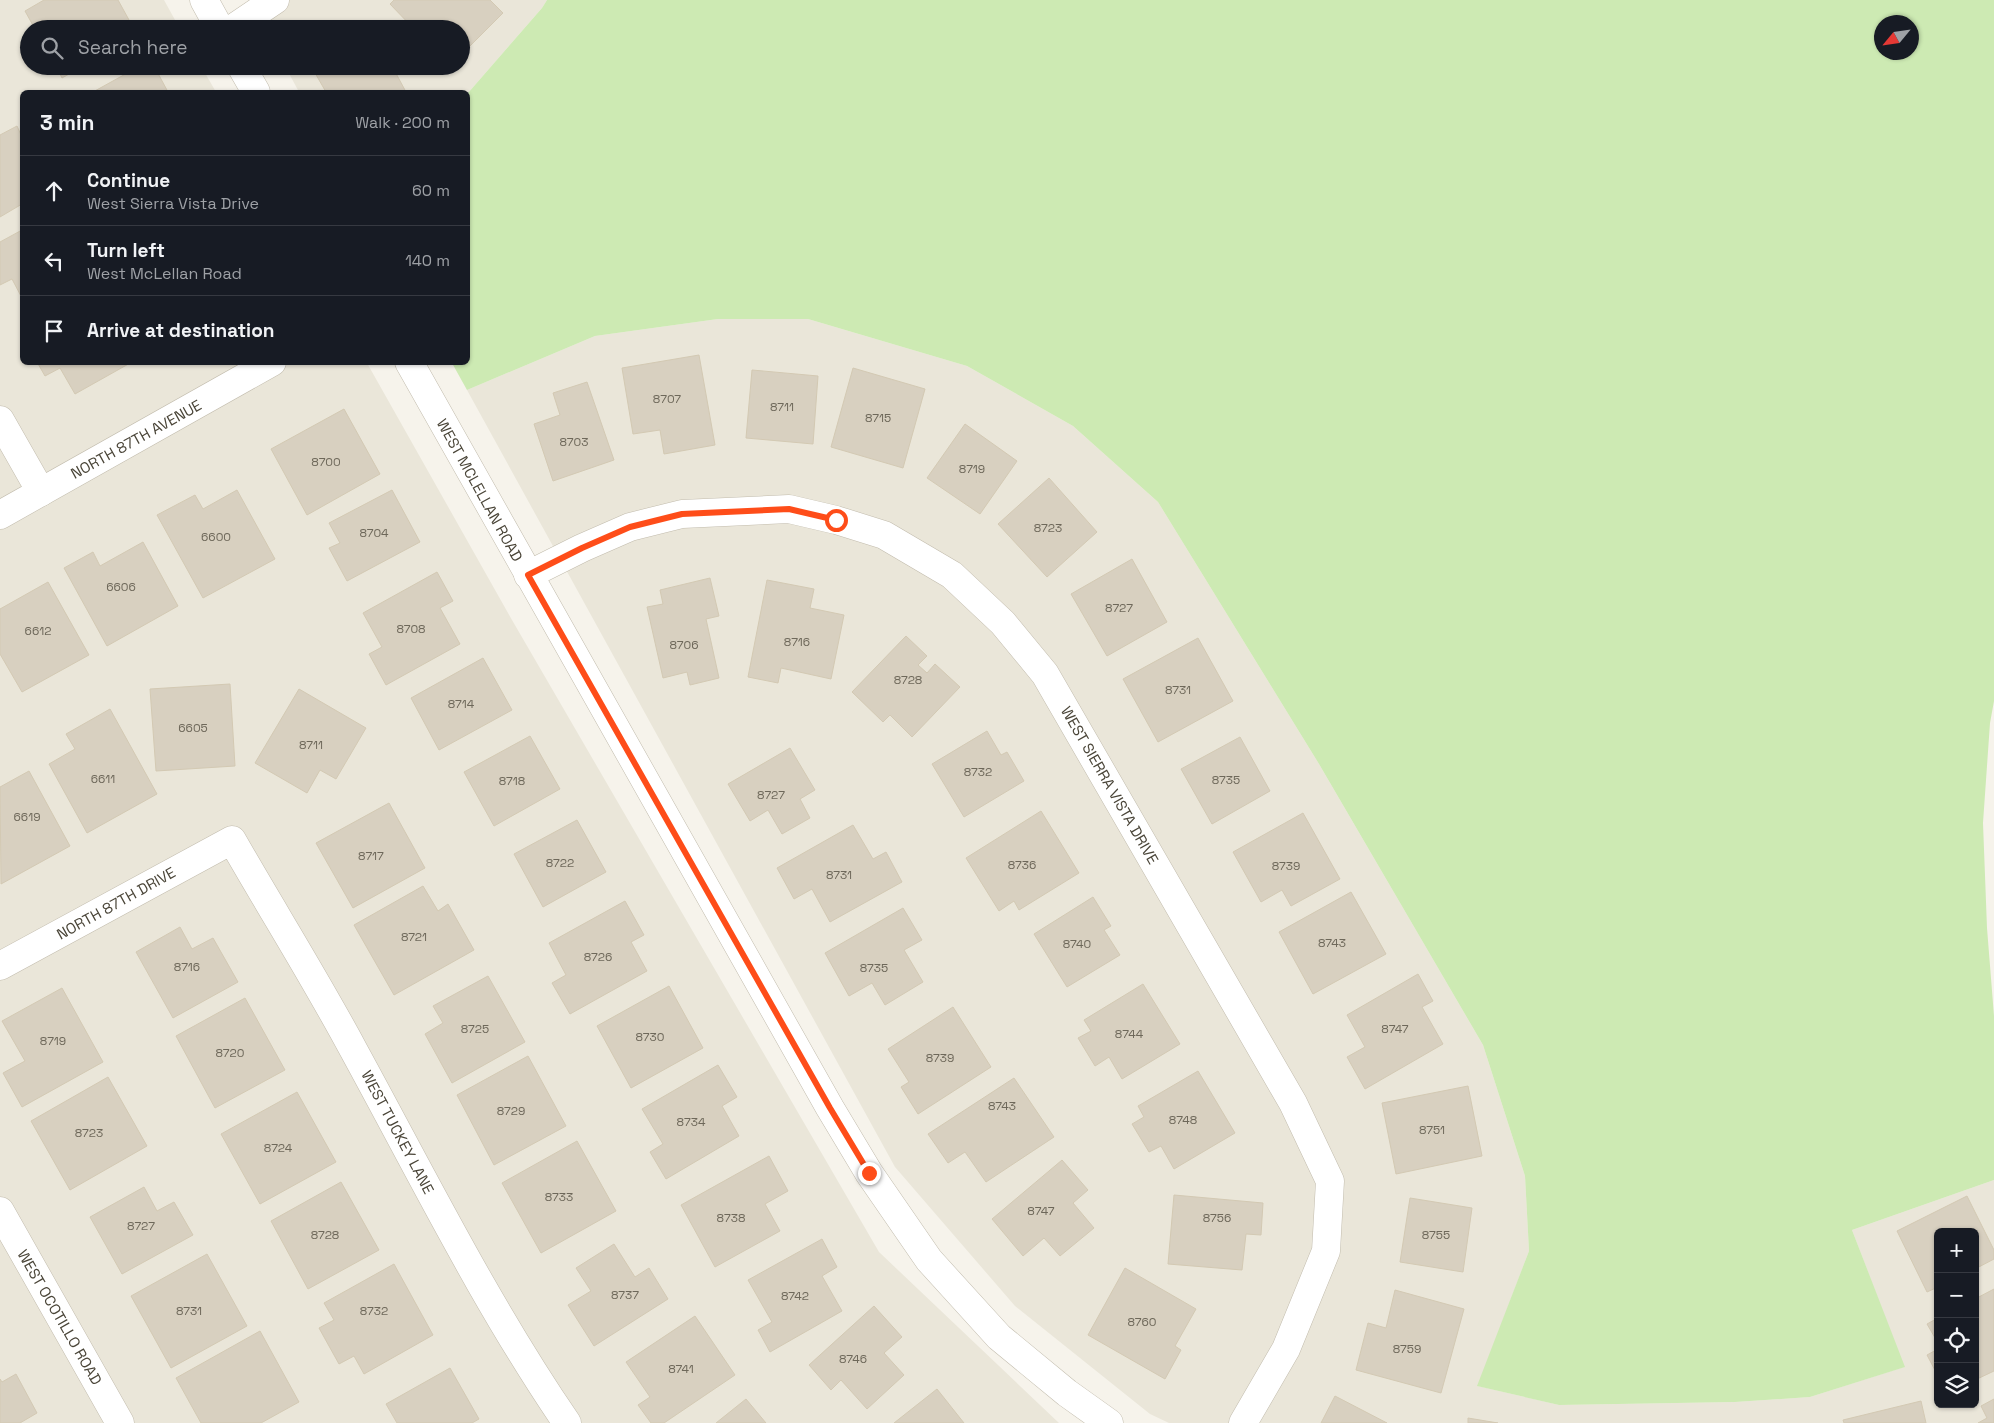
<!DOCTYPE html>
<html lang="en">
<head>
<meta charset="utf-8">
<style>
  body { margin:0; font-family:"Space Grotesk",sans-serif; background:#242831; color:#f1f3f6 }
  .controls { position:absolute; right:15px; bottom:15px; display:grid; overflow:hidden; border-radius:8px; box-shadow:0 1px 4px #0004 }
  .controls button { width:45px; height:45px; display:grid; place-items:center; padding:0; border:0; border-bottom:1px solid #363941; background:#171b24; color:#f1f3f6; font:25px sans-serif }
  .compass { position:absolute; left:1874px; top:15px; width:45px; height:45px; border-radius:50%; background:#171b24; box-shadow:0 1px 4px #0004; rotate:241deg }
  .stop { position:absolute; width:15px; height:15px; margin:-11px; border:4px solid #fe4d19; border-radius:50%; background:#fff }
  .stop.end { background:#fe4d19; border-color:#fff; box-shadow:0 1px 5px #0008 }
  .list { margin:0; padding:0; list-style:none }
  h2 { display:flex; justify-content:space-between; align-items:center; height:65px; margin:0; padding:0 20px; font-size:21px }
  h2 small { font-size:16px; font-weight:400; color:#9ea1a6 }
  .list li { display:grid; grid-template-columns:32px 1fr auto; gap:15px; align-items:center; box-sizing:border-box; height:70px; padding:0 20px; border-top:1px solid #363941 }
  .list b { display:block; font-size:19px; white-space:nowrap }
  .list p { margin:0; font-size:16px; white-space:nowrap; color:#9ea1a6 }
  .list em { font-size:16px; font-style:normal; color:#9ea1a6 }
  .icon { flex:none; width:28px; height:28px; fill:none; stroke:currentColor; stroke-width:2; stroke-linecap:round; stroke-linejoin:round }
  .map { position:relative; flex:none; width:1994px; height:1423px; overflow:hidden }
  .search { position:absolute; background:#171b24; box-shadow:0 1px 4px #0004; left:20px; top:20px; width:450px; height:55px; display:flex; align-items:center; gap:12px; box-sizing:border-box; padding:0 18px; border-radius:28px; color:#9ea1a6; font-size:19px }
  .panel { position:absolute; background:#171b24; box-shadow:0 1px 4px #0004; left:20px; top:90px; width:450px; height:275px; border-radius:8px }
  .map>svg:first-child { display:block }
  .residential { fill:#eae6d9; fill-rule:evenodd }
  .green { fill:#cdeab3; fill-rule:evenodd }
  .building { fill:#d8d0c0; stroke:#d3c9b3 }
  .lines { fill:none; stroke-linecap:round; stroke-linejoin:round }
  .minor-casing { stroke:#c2bcad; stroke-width:29 }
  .minor { stroke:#fff; stroke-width:28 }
  .route { stroke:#fe4d19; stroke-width:6 }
  .labels { text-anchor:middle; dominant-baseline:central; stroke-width:4; stroke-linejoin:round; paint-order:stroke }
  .number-label { font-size:12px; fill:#6e685a }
  .street-label { font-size:15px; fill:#4a4538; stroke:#fff }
</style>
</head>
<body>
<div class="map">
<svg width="1994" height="1423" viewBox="0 0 1994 1423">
  <rect width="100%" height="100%" fill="#f6f3eb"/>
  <g class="residential">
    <path d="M0,0H164L180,29H29V66H201L216,92H22V362L367,363L512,620L879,1252L1059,1423H0Z"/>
    <path d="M248,0H547L542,8L468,93L299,92L285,66H461V29H264Z"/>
    <path d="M718,319H808L967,366L1073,426L1158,502L1319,764L1483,1045L1525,1176L1529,1251L1478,1386L1559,1405L1735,1402L1810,1397L1904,1367L1852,1230L1994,1180V1423H1169L1150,1414L1015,1306L895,1167L467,390L595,336ZM1938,1232H1975V1404H1938Z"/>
  </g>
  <path class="green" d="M547,0H1994V701L1990,723L1983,823L1987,928L1994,1016V1180L1852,1230L1905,1367L1810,1397L1735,1402L1559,1405L1477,1386L1529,1251L1525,1176L1483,1045L1319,764L1158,502L1073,426L967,366L808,319H718L595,336L467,390L452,363L468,362V93L542,8ZM1882,22H1912V52H1882Z"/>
  <g class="building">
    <path d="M44,0H118L134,29H35L25,11Z"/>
    <path d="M394,0H490L503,13L461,55V29H414L390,4Z"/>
    <path d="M56,66H83L62,78Z"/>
    <path d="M140,66H154L168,92H93Z"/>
    <path d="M311,66H392L406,92H326Z"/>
    <path d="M17,126L22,137V204L0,217V135Z"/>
    <path d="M22,230V298L12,279L0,285V242Z"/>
    <path d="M699,355L715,445L664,454L660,430L633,434L622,368Z"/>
    <path d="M37,362H132L75,394L60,368L45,376Z"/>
    <path d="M853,368L925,389L903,468L831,447Z"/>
    <path d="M752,370L818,376L813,444L746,438Z"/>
    <path d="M587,382L614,460L553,481L534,424L560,415L553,393Z"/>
    <path d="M344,409L380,474L307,515L271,449Z"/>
    <path d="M965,424L1017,461L980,514L927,478Z"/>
    <path d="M1049,478L1097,532L1047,577L998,524Z"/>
    <path d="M237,490L275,559L203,598L157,515L195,495L203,509Z"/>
    <path d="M392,490L420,542L347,581L329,548L340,543L329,523Z"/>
    <path d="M143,542L178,606L107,646L64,568L93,552L100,566Z"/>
    <path d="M1132,559L1167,622L1107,656L1071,594Z"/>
    <path d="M437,572L453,601L440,608L460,644L386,685L369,654L382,647L363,613Z"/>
    <path d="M710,578L719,616L706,619L719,678L690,685L687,672L663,678L647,607L663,604L660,590Z"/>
    <path d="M767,580L814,589L810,608L844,615L831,679L781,668L778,683L748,677Z"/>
    <path d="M48,582L89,655L22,692L0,654V609Z"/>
    <path d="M906,636L927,656L918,665L927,673L935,664L960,687L912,737L890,715L883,722L852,692Z"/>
    <path d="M1198,638L1233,701L1158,742L1123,679Z"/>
    <path d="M483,658L512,710L439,750L411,698Z"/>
    <path d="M230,684L235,766L156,771L150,689Z"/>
    <path d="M299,689L366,728L336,779L320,770L307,793L255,763Z"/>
    <path d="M110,709L157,794L87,833L49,764L75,749L66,734Z"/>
    <path d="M987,731L1001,755L1007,752L1024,781L964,817L932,764Z"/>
    <path d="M530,736L560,789L494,826L464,772Z"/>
    <path d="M1240,737L1270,791L1212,824L1181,769Z"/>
    <path d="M790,748L815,790L800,799L810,818L782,834L768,810L750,821L728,784Z"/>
    <path d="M29,771L70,846L1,884L0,787Z"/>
    <path d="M389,803L425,868L353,908L316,843Z"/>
    <path d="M1041,811L1079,873L1019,910L1014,901L999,911L966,858Z"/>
    <path d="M1303,813L1340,879L1291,906L1282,890L1261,902L1233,852Z"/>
    <path d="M577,820L606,872L543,907L514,854Z"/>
    <path d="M853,825L873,859L886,852L902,882L830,922L812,889L794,899L777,868Z"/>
    <path d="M423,886L438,911L448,904L474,950L394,995L354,925Z"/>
    <path d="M1351,892L1386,954L1313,994L1279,932Z"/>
    <path d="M1093,897L1111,926L1104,930L1120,955L1067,987L1034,934Z"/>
    <path d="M625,901L644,935L631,942L647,971L570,1014L552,983L566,975L549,943Z"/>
    <path d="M903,908L922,940L904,950L923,982L885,1005L872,983L849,996L825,953Z"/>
    <path d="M180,927L192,949L213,938L238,982L173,1018L136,952Z"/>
    <path d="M1418,974L1433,1001L1422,1007L1443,1044L1365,1089L1347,1057L1365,1047L1347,1015Z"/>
    <path d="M488,976L525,1042L452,1083L425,1034L443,1023L433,1006Z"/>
    <path d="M1143,984L1180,1044L1122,1079L1109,1057L1095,1066L1078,1038L1091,1031L1084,1020Z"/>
    <path d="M669,986L703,1048L631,1088L597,1026Z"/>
    <path d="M62,988L103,1062L22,1107L3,1073L25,1061L2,1021Z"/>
    <path d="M245,998L285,1070L215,1108L176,1036Z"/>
    <path d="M953,1007L991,1067L918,1114L901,1087L909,1082L888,1049Z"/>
    <path d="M528,1056L566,1126L494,1165L457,1095Z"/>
    <path d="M718,1065L737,1097L722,1106L739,1136L666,1179L650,1152L663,1144L642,1109Z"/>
    <path d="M1198,1071L1235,1133L1174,1169L1161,1146L1149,1152L1132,1124L1144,1117L1138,1106Z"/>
    <path d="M108,1077L147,1146L70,1190L31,1121Z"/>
    <path d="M1014,1078L1054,1137L986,1182L965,1152L948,1163L928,1134Z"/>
    <path d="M1468,1086L1482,1156L1396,1174L1382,1103Z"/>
    <path d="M297,1092L336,1162L260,1204L221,1134Z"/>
    <path d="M577,1141L616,1211L541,1253L502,1183Z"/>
    <path d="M769,1156L788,1191L765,1204L780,1231L715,1267L681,1205Z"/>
    <path d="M1062,1160L1088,1190L1073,1203L1094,1228L1060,1256L1044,1238L1023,1256L992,1219Z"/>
    <path d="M341,1182L379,1250L308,1289L271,1221Z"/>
    <path d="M144,1187L157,1211L174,1202L193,1235L122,1274L90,1217Z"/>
    <path d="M1174,1195L1263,1203L1261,1235L1246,1234L1242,1270L1168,1264Z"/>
    <path d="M1967,1196L1994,1250V1259L1975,1269V1232H1938V1287L1927,1292L1897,1231Z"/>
    <path d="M1410,1198L1472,1208L1463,1272L1400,1262Z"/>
    <path d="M822,1239L837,1267L822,1276L842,1311L770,1352L758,1330L772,1322L748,1280Z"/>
    <path d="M614,1244L635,1277L649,1268L668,1299L594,1346L568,1305L591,1291L576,1268Z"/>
    <path d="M207,1254L247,1326L171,1368L131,1296Z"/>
    <path d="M394,1264L433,1335L364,1374L354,1356L339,1364L319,1328L334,1320L324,1303Z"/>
    <path d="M1125,1268L1196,1309L1175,1346L1181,1350L1165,1379L1088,1335Z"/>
    <path d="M1994,1289V1371L1975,1380V1299Z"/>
    <path d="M1395,1290L1464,1309L1441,1393L1356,1370L1368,1323L1386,1328Z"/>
    <path d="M874,1306L902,1337L884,1353L904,1375L867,1409L841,1380L831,1390L809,1365Z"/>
    <path d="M695,1316L735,1375L664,1423H651L638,1405L650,1397L626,1362Z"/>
    <path d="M1938,1318V1343L1927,1324Z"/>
    <path d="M260,1331L299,1402L261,1423H201L176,1378Z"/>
    <path d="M1938,1349V1376L1927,1355Z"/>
    <path d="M450,1368L479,1419L472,1423H397L386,1404Z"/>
    <path d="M16,1374L37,1413L20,1423H0V1379L2,1382Z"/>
    <path d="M937,1389L964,1423H894Z"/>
    <path d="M1335,1396L1387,1423H1321Z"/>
    <path d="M746,1399L766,1423H716Z"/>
    <path d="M1994,1399V1423H1978L1987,1418L1981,1406Z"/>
    <path d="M1921,1401L1926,1423H1844L1843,1420Z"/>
    <path d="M1468,1418L1498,1423H1468Z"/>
  </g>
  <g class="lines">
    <defs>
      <g id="minor">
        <path d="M204,0L220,29"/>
        <path d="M232,29L275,0"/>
        <path d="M241,66L256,92"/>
        <path d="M409,362L830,1108L869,1173L929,1260L999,1337L1067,1393L1109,1423"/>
        <path d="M0,420L41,492"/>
        <path d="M0,515L272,362"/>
        <path d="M528,575L582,548L630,527L682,514L789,509L836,520L884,535L952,575L1003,623L1045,674L1293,1103L1330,1181L1326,1251L1286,1349L1243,1423"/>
        <path d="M0,966L232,840C272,910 315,978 353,1049C422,1175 486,1305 567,1423"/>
        <path d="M0,1211L120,1423"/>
      </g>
    </defs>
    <use href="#minor" class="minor-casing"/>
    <use href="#minor" class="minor"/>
  </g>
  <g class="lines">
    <path class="route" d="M836,520L789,509L682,514L630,527L582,548L528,575L830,1108L869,1173"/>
  </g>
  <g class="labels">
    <g class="number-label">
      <text x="667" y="399">8707</text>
      <text x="782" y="407">8711</text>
      <text x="878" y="418">8715</text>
      <text x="574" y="442">8703</text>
      <text x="326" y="462">8700</text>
      <text x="972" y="469">8719</text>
      <text x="1048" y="528">8723</text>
      <text x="374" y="533">8704</text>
      <text x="216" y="537">6600</text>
      <text x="121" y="587">6606</text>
      <text x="1119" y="608">8727</text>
      <text x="411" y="629">8708</text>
      <text x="38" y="631">6612</text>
      <text x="797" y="642">8716</text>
      <text x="684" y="645">8706</text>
      <text x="908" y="680">8728</text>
      <text x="1178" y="690">8731</text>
      <text x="461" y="704">8714</text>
      <text x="193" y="728">6605</text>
      <text x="311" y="745">8711</text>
      <text x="978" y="772">8732</text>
      <text x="103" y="779">6611</text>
      <text x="1226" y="780">8735</text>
      <text x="512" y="781">8718</text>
      <text x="771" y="795">8727</text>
      <text x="27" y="817">6619</text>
      <text x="371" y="856">8717</text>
      <text x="560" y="863">8722</text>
      <text x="1022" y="865">8736</text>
      <text x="1286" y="866">8739</text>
      <text x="839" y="875">8731</text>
      <text x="414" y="937">8721</text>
      <text x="1332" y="943">8743</text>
      <text x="1077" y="944">8740</text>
      <text x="598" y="957">8726</text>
      <text x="187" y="967">8716</text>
      <text x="874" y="968">8735</text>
      <text x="475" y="1029">8725</text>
      <text x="1395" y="1029">8747</text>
      <text x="1129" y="1034">8744</text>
      <text x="650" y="1037">8730</text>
      <text x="53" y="1041">8719</text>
      <text x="230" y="1053">8720</text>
      <text x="940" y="1058">8739</text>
      <text x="1002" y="1106">8743</text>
      <text x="511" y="1111">8729</text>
      <text x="1183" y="1120">8748</text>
      <text x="691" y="1122">8734</text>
      <text x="1432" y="1130">8751</text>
      <text x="89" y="1133">8723</text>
      <text x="278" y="1148">8724</text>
      <text x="559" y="1197">8733</text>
      <text x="1041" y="1211">8747</text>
      <text x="731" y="1218">8738</text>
      <text x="1217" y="1218">8756</text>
      <text x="141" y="1226">8727</text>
      <text x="325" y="1235">8728</text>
      <text x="1436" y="1235">8755</text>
      <text x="625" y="1295">8737</text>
      <text x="795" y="1296">8742</text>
      <text x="189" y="1311">8731</text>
      <text x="374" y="1311">8732</text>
      <text x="1142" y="1322">8760</text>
      <text x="1407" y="1349">8759</text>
      <text x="853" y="1359">8746</text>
      <text x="681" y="1369">8741</text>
    </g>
    <g class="street-label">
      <text transform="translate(136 439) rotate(-29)">NORTH 87TH AVENUE</text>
      <text transform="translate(480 490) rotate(61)">WEST MCLELLAN ROAD</text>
      <text transform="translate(1110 785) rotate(60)">WEST SIERRA VISTA DRIVE</text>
      <text transform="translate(116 903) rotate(-29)">NORTH 87TH DRIVE</text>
      <text transform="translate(398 1132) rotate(62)">WEST TUCKEY LANE</text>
      <text transform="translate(60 1317) rotate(60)">WEST OCOTILLO ROAD</text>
    </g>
  </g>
</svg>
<div class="controls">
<button>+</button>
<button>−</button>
<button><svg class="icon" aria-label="locate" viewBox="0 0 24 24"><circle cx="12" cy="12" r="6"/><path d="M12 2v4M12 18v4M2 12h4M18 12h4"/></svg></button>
<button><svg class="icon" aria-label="layers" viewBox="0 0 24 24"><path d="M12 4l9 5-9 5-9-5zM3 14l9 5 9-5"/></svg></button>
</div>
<svg class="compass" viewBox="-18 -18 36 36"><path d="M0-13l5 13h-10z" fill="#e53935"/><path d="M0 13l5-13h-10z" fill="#9ea1a6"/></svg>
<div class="stop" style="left:836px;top:520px"></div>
<div class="stop end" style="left:869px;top:1173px"></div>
<div class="search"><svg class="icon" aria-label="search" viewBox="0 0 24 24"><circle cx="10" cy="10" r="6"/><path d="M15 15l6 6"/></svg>Search here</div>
<section class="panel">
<h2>3 min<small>Walk · 200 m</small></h2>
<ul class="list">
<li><svg class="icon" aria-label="ahead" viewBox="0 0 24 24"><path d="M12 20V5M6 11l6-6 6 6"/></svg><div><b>Continue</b><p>West Sierra Vista Drive</p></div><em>60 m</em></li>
<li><svg class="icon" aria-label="left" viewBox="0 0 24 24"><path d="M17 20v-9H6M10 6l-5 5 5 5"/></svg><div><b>Turn left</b><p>West McLellan Road</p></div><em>140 m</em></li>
<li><svg class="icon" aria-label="arrive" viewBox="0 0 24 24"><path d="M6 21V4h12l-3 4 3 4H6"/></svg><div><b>Arrive at destination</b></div></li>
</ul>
</section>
</div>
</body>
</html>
